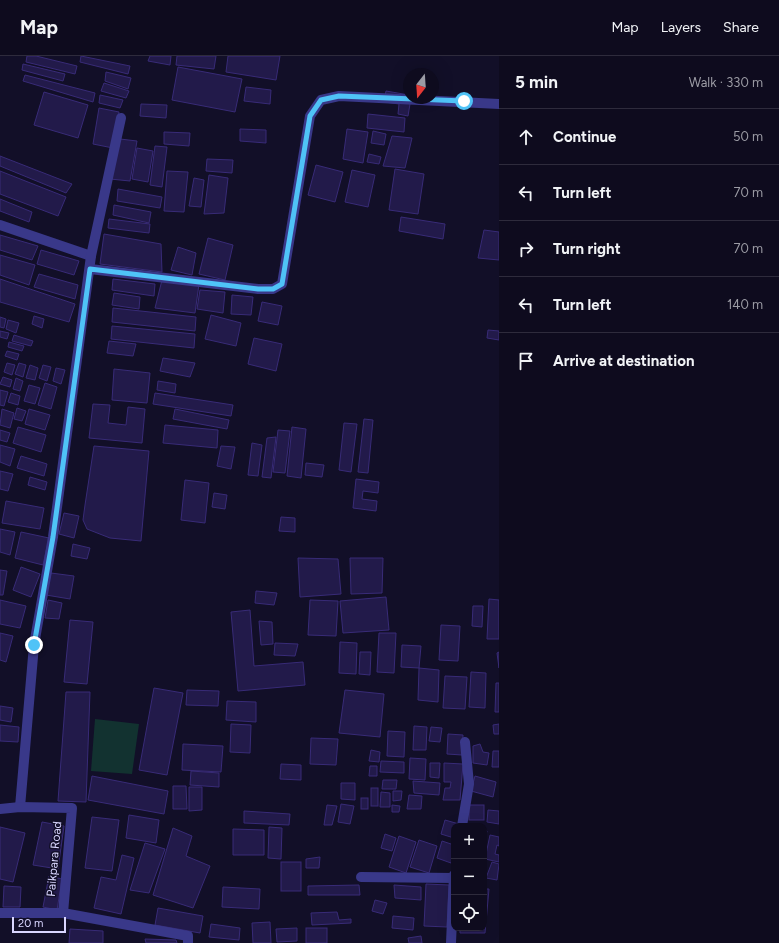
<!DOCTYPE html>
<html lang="en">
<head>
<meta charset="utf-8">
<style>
  body { margin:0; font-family:Figtree,sans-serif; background:#1c192b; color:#f1f3f6 }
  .controls { position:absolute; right:12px; bottom:12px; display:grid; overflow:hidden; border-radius:8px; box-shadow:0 4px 16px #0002 }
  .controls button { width:36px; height:36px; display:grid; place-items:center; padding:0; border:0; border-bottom:1px solid #2e2b3c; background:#0e0b1e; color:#f1f3f6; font:20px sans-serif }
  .compass { position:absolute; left:403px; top:12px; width:36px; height:36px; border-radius:50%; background:#0e0b1e; box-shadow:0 4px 16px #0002; rotate:197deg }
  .scale { position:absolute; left:12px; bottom:10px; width:54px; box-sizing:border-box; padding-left:4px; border:2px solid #d9d6ff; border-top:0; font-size:11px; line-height:14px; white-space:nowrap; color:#d9d6ff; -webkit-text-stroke:3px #120f28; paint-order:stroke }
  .stop { position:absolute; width:12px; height:12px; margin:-9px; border:3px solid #4fc3f7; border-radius:50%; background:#fff }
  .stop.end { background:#4fc3f7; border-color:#fff; box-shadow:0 1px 4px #0008 }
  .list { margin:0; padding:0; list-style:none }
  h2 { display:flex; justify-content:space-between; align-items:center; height:52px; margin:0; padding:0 16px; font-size:17px }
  h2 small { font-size:13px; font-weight:400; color:#9b9ba4 }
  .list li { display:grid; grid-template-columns:26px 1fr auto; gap:12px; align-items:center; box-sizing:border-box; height:56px; padding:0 16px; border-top:1px solid #2e2b3c }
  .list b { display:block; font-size:15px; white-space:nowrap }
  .list em { font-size:13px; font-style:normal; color:#9b9ba4 }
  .icon { flex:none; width:22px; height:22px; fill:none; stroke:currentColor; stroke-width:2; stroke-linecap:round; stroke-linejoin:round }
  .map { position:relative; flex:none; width:499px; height:887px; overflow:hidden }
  header { display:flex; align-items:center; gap:24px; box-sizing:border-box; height:56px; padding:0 20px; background:#0e0b1e; border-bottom:1px solid #2e2b3c }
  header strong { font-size:19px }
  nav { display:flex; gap:22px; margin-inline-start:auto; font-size:14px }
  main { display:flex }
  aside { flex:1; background:#0e0b1e }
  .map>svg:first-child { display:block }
  .green { fill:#123230 }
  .building { fill:#221a4a; stroke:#382b77 }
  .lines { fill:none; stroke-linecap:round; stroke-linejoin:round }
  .minor { stroke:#393889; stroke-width:10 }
  .route { stroke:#4fc3f7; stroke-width:5 }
  .labels { text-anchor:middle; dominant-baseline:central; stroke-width:3; stroke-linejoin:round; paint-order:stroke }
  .street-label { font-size:12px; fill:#d9d6ff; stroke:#120f28 }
</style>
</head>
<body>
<header>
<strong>Map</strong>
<nav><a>Map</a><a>Layers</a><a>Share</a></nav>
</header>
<main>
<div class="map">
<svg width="499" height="887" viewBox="0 0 499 887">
  <rect width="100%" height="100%" fill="#120f28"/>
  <path class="green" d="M95,663L139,668L132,718L91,715Z"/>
  <g class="building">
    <path d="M27,0H36L77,10L75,18L26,6Z"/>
    <path d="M81,0L130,10L128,18L80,6Z"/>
    <path d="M150,0H171L170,9L148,5Z"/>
    <path d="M177,0H216L214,13L176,9Z"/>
    <path d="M228,0H280L276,24L226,16Z"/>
    <path d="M23,8L65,18L63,25L22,14Z"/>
    <path d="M178,11L242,23L235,56L172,44Z"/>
    <path d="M106,16L131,22L128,33L105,25Z"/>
    <path d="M25,19L95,37L93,46L23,25Z"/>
    <path d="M104,27L129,35L126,42L101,35Z"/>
    <path d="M246,31L271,34L270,48L244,45Z"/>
    <path d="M386,35L409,39L411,42L408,60L398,58L399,48L384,46Z"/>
    <path d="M44,36L88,49L78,82L34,69Z"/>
    <path d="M100,39L123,44L120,52L99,47Z"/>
    <path d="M141,48L167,49L166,62L140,60Z"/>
    <path d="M99,52L119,56L113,92L93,88Z"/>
    <path d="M368,58L405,62L404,76L367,72Z"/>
    <path d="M240,73L266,74V87L240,85Z"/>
    <path d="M347,73L368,76L363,107L343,103Z"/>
    <path d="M373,75L386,78L384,89L371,87Z"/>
    <path d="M164,76L190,77L189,90L164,88Z"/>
    <path d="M392,80L412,82L405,112L383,110Z"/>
    <path d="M120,83L137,85L130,125L110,123Z"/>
    <path d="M155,90L167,91L162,131L150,129Z"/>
    <path d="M137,92L153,95L148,126L132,123Z"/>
    <path d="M369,98L381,101L379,108L367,106Z"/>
    <path d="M0,100L72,128L66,137L0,110Z"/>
    <path d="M207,103L233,104L232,117L206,115Z"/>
    <path d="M316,109L343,116L335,146L308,139Z"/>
    <path d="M395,113L424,118L418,158L389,154Z"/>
    <path d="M352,114L375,119L368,151L345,146Z"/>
    <path d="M0,115L66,141L58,160L0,138Z"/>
    <path d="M167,115L188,116L184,156L164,155Z"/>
    <path d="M209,119L228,122L224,157L204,158Z"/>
    <path d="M194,122L204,124L201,151L189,150Z"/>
    <path d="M118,133L162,141L160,152L117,145Z"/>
    <path d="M0,143L32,156L29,166L0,155Z"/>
    <path d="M114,149L151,156L149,167L113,159Z"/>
    <path d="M401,161L445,168L443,183L399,175Z"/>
    <path d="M109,163L150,168L149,177L108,172Z"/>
    <path d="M484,174L499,176V204L478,202Z"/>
    <path d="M104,178L161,188L162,216L100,208Z"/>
    <path d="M0,179L38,190L32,204L0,194Z"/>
    <path d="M208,182L233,189L225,224L199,218Z"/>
    <path d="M178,191L196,197L192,219L171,214Z"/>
    <path d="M41,194L79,205L74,219L37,208Z"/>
    <path d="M0,199L35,209L29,229L0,219Z"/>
    <path d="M39,218L78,229L75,243L34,231Z"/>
    <path d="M0,223L75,248L69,266L0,246Z"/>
    <path d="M113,223L155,228L154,240L112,234Z"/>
    <path d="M162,224L199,228L195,257L155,252Z"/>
    <path d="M200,234L225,236L223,257L197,253Z"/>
    <path d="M114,237L140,241L139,253L112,249Z"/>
    <path d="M232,239L253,241L251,259L231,258Z"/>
    <path d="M262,246L282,250L278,269L258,265Z"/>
    <path d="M113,252L196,261L195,275L112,266Z"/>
    <path d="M211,259L241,267L236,290L205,283Z"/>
    <path d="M34,260L44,263L42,272L32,268Z"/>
    <path d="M0,261L6,263L4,272L0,271Z"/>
    <path d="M8,264L19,267L16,277L6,273Z"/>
    <path d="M112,270L195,278L194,292L111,283Z"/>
    <path d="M488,274L499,275V284L487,282Z"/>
    <path d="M0,275L9,277L7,283L0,281Z"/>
    <path d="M14,279L33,285L31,290L12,285Z"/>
    <path d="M254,282L282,288L276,315L248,308Z"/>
    <path d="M109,285L136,288L133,300L107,297Z"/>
    <path d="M9,286L24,290L22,295L8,291Z"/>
    <path d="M7,295L19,298L17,304L5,300Z"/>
    <path d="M163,302L195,307L190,321L160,315Z"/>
    <path d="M7,307L15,309L12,319L4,316Z"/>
    <path d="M19,307L26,309L23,321L15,318Z"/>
    <path d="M30,309L38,312L35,324L26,322Z"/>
    <path d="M43,309L51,311L47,325L39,322Z"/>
    <path d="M56,312L65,314L61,328L53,325Z"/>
    <path d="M114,313L150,317L147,347L112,344Z"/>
    <path d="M3,321L12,324L10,331L0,328Z"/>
    <path d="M16,322L23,325L20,335L13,333Z"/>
    <path d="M158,325L176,328L175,337L157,334Z"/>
    <path d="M45,327L57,331L51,353L38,349Z"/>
    <path d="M29,329L40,332L35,348L24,345Z"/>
    <path d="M0,334L8,336L4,350L0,349Z"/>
    <path d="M11,337L20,340L18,349L8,346Z"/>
    <path d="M155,337L233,349L231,360L153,348Z"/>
    <path d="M93,348L110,349L108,367L126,369L128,351L145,353L142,387L89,382Z"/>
    <path d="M17,352L26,355L22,365L14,363Z"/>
    <path d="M2,353L14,357L10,372L0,369Z"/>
    <path d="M29,353L50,359L45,374L25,368Z"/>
    <path d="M175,353L229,364L227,373L173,363Z"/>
    <path d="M364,363L373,364L368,417L358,416Z"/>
    <path d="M344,367L357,368L351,416L339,414Z"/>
    <path d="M165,369L218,374L217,392L163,387Z"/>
    <path d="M18,371L46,379L41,396L13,387Z"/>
    <path d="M292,371L306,373L301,422L287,420Z"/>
    <path d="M0,374L10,377L7,386L0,384Z"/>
    <path d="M278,374L290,375L285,417L273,416Z"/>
    <path d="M276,381L271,422L262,421L267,382Z"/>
    <path d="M252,387L262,389L258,420L248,419Z"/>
    <path d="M0,389L15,393L10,410L0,406Z"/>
    <path d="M94,390L149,395L141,485L110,482L87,473L83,464L85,449Z"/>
    <path d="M221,390L235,391L231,413L217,410Z"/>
    <path d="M21,400L47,408L44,420L17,412Z"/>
    <path d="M306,407L324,409L322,421L305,419Z"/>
    <path d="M0,415L13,418L8,435L0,433Z"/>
    <path d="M30,421L47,426L45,434L28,429Z"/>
    <path d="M356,423L379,426L378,437L363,435L362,443L377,445L376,455L353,452Z"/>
    <path d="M185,424L209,427L205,467L181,464Z"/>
    <path d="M214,437L227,439L225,453L212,451Z"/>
    <path d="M6,445L44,452L40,473L2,467Z"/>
    <path d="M64,457L79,460L74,482L59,478Z"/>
    <path d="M281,461L295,462V476L279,475Z"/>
    <path d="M0,473L15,476L10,499L0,496Z"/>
    <path d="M21,476L49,482L43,509L15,502Z"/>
    <path d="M73,488L90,492L87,503L71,500Z"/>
    <path d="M298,502L338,503L341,538L300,541Z"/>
    <path d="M350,502H383L382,537L351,538Z"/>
    <path d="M21,511L40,518L31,541L13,534Z"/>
    <path d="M0,514L7,515L3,539H0Z"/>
    <path d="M51,517L74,520L70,543L46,539Z"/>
    <path d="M256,535L277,537L274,549L255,547Z"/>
    <path d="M386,541L389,574L343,577L340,545Z"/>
    <path d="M489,543L499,544V583H487Z"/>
    <path d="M0,544L26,550L20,572L0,568Z"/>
    <path d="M48,544L62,547L59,563L45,562Z"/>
    <path d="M310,544L338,545L336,580L308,579Z"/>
    <path d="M473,550H483L482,571L472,570Z"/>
    <path d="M250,554L254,610L303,606L305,629L238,635L231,556Z"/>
    <path d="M70,564L93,566L87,628L64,626Z"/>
    <path d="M259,565L272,566L273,588L261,589Z"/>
    <path d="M441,569L460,570L458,605L439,604Z"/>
    <path d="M0,577L13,580L6,606L0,604Z"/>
    <path d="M379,577H396L394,617L377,616Z"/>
    <path d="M340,586L357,587L356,618L339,617Z"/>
    <path d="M275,587L298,588L295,600L274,599Z"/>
    <path d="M402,589L421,590L419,612L401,611Z"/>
    <path d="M360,596H371L370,619L359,618Z"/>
    <path d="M499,596V612L497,597Z"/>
    <path d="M419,612L439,614L438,646L418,644Z"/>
    <path d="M471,616L486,617L485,652L469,651Z"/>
    <path d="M445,620L467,621L465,653L443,652Z"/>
    <path d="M496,627H499V656H495Z"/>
    <path d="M154,632L183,637L167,719L139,714Z"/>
    <path d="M187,634L219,635L218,650L186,649Z"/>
    <path d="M345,634L384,638L380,681L339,677Z"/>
    <path d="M66,636H90L86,746L58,745Z"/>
    <path d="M227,645L256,646V666L226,664Z"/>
    <path d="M0,650L13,652L11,666L0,664Z"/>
    <path d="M231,668L251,669L250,697L230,696Z"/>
    <path d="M499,668V678H494L493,669Z"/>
    <path d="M0,669L19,671L18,686L0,685Z"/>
    <path d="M414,670L427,671L426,694H413Z"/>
    <path d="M431,671L442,672L440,686L429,685Z"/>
    <path d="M388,675L405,676L404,701L387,700Z"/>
    <path d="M448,678L463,679L462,699L447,698Z"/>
    <path d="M311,682L338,683L336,709L310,708Z"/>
    <path d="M183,688L223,690L221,716L182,714Z"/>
    <path d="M480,688L483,696L489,697L487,709L473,707V690Z"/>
    <path d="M371,694L380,696L379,706L369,705Z"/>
    <path d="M493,695H499V711H492Z"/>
    <path d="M410,702L426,703L425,724L409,723Z"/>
    <path d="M381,705L404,706V717L380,716Z"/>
    <path d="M430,707H440L439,722L430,721Z"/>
    <path d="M444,707L463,708L460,744H443L445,732H450L451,726H444Z"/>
    <path d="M281,708L301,709V724L280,723Z"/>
    <path d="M370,710H377V720H369Z"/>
    <path d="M191,715L219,717V731L190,729Z"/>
    <path d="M92,720L168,735L164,758L88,744Z"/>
    <path d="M475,720L496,726L493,741L471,735Z"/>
    <path d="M383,724H397L396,733H382Z"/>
    <path d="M413,725L440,727L439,739L414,737Z"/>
    <path d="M341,727H355V744L341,743Z"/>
    <path d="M173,730H186L187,753H173Z"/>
    <path d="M189,731H202V754L189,755Z"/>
    <rect x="371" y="732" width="7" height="18"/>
    <path d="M393,735H402L401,744L393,745Z"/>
    <path d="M381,736L390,737V751H380Z"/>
    <path d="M409,739L422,740L421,753H407Z"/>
    <rect x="361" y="742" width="7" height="11"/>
    <path d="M341,748L354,750L350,768L338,766Z"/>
    <path d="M327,749L337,750L332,769H324Z"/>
    <path d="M392,749L400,750L399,756H392Z"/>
    <rect x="469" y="749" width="15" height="15"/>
    <path d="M488,754L499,755V768L487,766Z"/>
    <path d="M244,755L290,758L289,769L244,767Z"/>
    <path d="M129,759L159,764L156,787L126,782Z"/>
    <path d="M92,761L119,764L112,815L85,812Z"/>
    <path d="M445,764L459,768L458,770H454V782L441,778Z"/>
    <path d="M42,766L64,770L58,813L33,809Z"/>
    <path d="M0,771L25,777L13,826L0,823Z"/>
    <path d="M269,771L282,772L281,803L268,802Z"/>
    <path d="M173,772L192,780L186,800L210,810L193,852L153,839Z"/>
    <path d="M233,773L264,774V799H233Z"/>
    <path d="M484,774L487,775L484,787Z"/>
    <path d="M385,778L396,782L392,795L381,792Z"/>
    <path d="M490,779L499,781V790L497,789L495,798L499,799V806L485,803Z"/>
    <path d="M399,780L416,786L406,817L389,811Z"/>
    <path d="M419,784L437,790L429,817L410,811Z"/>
    <path d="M442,785L454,789V799L451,807L437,802Z"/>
    <path d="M145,787L165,793L149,837L130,834Z"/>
    <path d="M122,799L134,802L121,858L94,852L101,821L116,824Z"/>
    <path d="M320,801L319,812H306V803Z"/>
    <rect x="281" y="806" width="20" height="29"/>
    <path d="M492,806L499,808L497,824L486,822Z"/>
    <path d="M49,820L62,823L57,854L43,851Z"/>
    <path d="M426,828L449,829L447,871L424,870Z"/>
    <path d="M359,829L360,839H308V830Z"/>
    <path d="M394,829L421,831V844L395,842Z"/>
    <path d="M4,830L21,831L20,851H3Z"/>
    <path d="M223,831L260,833L259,853L222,851Z"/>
    <path d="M484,833H489L485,877H460V872H484Z"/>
    <path d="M375,844L387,847L383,858L372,855Z"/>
    <path d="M158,852L203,860L200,877L155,869Z"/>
    <path d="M337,856L339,864L351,863V867L312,869L311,857Z"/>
    <path d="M393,860L414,862L413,874L392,872Z"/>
    <path d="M270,866L271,887H253L252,867Z"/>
    <path d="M211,868L240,872L239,884L209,881Z"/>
    <path d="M297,872V885L277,886L276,873Z"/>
    <rect x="306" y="872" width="21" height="15"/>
    <path d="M70,873L103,875V887H69Z"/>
    <path d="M421,880L422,887H409L408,882Z"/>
    <path d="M145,883L176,884L177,887H146Z"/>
  </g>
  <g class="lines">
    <g class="minor">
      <path d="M0,169L91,200"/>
      <path d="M90,213L258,233H273L282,228L310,60L321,44L339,40L499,48"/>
      <path d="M20,751L34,589L53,481L91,200L121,62"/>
      <path d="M0,753L20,751L72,752L63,857"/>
      <path d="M462,770L469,728L465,686"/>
      <path d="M361,821L454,822"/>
      <path d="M0,857H63L188,880V887"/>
      <path d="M451,887L454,819"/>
    </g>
  </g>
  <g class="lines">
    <path class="route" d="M34,589L53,481L90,213L258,233H273L282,228L310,60L321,44L339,40L464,45"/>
  </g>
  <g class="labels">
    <g class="street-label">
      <text transform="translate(54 803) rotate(-85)">Paikpara Road</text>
    </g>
  </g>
</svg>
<div class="controls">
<button>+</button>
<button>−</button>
<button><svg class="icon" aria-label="locate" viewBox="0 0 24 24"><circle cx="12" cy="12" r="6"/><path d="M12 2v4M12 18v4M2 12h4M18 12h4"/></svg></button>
</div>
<svg class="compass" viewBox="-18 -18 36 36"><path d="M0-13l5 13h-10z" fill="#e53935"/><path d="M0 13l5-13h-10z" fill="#9b9ba4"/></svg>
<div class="scale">20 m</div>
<div class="stop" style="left:464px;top:45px"></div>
<div class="stop end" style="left:34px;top:589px"></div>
</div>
<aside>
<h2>5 min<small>Walk · 330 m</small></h2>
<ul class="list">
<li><svg class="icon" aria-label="ahead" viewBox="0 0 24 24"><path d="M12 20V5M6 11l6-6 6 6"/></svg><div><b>Continue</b></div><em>50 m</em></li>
<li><svg class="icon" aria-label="left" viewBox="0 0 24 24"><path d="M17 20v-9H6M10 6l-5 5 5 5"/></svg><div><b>Turn left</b></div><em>70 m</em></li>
<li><svg class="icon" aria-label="right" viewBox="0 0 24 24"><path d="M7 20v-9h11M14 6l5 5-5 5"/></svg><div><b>Turn right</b></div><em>70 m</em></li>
<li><svg class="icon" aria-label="left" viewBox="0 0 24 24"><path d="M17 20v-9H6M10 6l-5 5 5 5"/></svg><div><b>Turn left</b></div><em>140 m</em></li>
<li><svg class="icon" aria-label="arrive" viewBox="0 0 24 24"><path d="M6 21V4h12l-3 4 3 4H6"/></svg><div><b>Arrive at destination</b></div></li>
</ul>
</aside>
</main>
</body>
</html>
